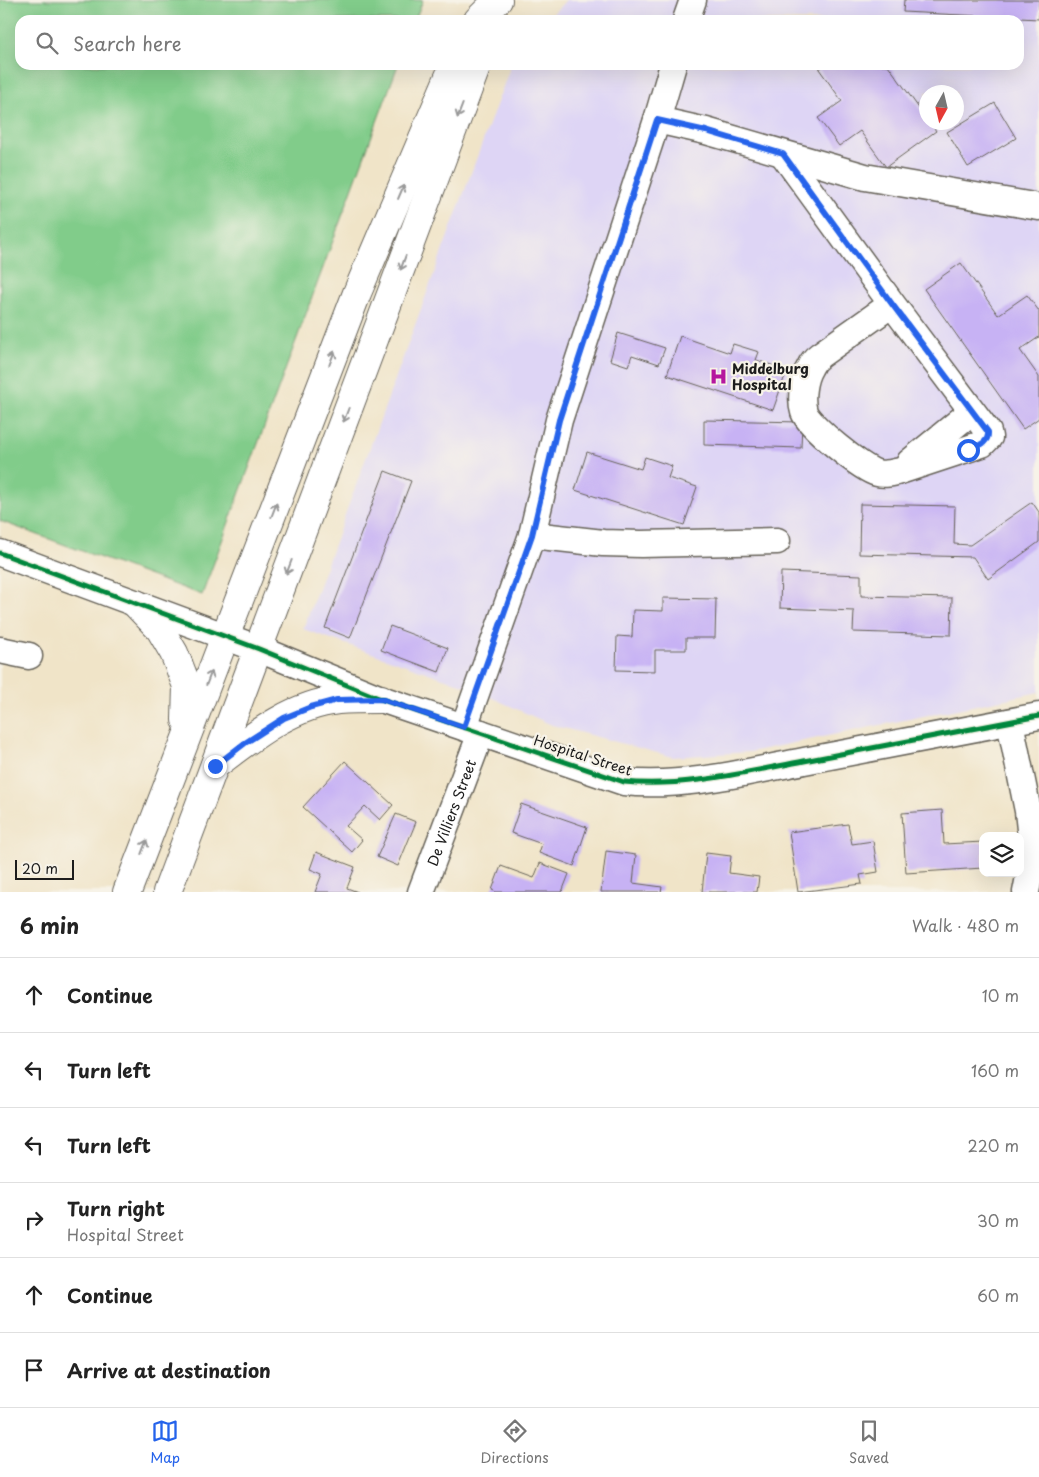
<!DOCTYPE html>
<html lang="en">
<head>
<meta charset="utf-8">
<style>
  body { margin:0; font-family:"Playpen Sans",sans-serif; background:#f2f2f2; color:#222 }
  .controls { position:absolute; right:15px; bottom:15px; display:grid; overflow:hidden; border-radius:10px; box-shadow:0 5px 20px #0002 }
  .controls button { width:45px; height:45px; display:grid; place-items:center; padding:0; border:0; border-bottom:1px solid #e0e0e0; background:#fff; color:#222; font:25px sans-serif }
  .compass { position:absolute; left:919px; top:85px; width:45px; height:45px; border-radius:50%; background:#fff; box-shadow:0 5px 20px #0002; rotate:188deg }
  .scale { position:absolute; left:15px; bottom:12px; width:59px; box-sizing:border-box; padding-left:5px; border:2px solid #1c1c1c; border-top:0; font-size:14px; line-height:18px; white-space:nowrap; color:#1c1c1c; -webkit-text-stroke:4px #f7f3e8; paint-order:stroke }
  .stop { position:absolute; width:15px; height:15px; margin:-11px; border:4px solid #2563eb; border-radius:50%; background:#fff }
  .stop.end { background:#2563eb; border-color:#fff; box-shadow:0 1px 5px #0008 }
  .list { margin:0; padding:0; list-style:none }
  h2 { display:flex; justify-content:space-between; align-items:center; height:65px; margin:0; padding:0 20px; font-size:21px }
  h2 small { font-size:16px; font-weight:400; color:#767676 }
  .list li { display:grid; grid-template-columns:32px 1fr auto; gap:15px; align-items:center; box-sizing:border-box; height:75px; padding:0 20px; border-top:1px solid #e0e0e0 }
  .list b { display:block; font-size:19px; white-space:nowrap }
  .list p { margin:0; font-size:16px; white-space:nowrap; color:#767676 }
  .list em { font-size:16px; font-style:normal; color:#767676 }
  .icon { flex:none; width:28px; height:28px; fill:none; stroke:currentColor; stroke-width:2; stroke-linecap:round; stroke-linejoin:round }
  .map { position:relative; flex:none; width:1039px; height:892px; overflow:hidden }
  .search { position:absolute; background:#fff; box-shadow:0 5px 20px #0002; left:15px; right:15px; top:15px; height:55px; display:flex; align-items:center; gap:12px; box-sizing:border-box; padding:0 18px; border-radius:15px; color:#767676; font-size:19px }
  .sheet { height:515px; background:#fff }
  nav { display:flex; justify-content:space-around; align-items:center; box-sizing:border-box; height:70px; border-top:1px solid #e0e0e0; background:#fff; font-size:14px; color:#767676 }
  nav a { display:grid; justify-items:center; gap:2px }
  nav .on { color:#2563eb }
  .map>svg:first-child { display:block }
  .built { fill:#ded5f5; fill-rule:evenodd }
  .green { fill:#81cc8a; stroke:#4e7453 }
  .building { fill:#c7b2f4 }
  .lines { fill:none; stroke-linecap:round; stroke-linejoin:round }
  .minor-casing { stroke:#666258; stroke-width:29 }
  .major-casing { stroke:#666258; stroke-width:30 }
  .minor { stroke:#fff; stroke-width:26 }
  .major { stroke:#fff; stroke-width:28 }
  .cycleway-casing { stroke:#f7f3e8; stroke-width:8 }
  .cycleway { stroke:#00873e; stroke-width:5 }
  .oneway { stroke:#999 }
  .route { stroke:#2563eb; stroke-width:6 }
  .labels { text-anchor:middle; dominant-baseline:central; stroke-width:4.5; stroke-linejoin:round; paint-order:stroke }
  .poi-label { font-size:14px; font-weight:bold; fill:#1c1c1c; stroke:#f7f3e8; text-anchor:start }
  .street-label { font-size:14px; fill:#1c1c1c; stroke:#f7f3e8 }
</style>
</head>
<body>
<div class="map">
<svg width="1039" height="892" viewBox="0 0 1039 892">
  <rect width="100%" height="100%" fill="#f7f3e8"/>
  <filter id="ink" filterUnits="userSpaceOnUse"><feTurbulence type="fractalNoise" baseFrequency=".02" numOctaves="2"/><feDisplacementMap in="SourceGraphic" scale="10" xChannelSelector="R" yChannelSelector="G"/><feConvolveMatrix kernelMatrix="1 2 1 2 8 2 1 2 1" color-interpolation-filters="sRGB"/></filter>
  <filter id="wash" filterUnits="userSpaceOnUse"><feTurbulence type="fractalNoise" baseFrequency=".0096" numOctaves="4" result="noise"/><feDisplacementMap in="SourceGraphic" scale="20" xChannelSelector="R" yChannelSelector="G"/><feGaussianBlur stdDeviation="1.12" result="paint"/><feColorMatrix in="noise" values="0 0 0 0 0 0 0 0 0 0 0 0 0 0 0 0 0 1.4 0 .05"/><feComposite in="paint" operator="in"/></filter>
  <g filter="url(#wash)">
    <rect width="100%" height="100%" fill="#f0e4c8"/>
    <path class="built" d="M566,0H1039V692L750,752L673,757L552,725L466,686L303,629L511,65H1019V20H547ZM926,92H956V122H926Z"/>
    <path class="green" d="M0,0H423L415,20H20V65H398L202,595L0,521Z"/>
    <g id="blocks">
      <g class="building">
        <path d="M904,0H1039V19L903,12Z"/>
        <path d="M825,65H888L926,118V122H930L936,131L886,167L860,131L839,146L818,118L842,101L819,69Z"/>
        <path d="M995,103L1016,138L968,167L947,132Z"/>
        <path d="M961,263L998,315L1027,295L1039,311V337L1020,350L1039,377V418L1023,429L924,289Z"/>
        <path d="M618,333L665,348L659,364L632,355L628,366L610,360Z"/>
        <path d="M680,336L730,353L733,344L759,352L756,360L787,370L773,410L667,375Z"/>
        <path d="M704,420L802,422L801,448L704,445Z"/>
        <path d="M587,452L641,469L645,457L672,466L668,478L697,487L684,525L575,490Z"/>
        <path d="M385,471L411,481L350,638L325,628Z"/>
        <path d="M1032,502L1039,512V542L988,579L973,557L859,554L860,504L955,506L954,544L970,545Z"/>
        <path d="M781,572L861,575V596L952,598L951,635L853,632L854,611L780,608Z"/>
        <path d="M663,598L716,599L715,638H686V650H655V671L616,670L617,636L632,637L633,610L663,611Z"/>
        <path d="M390,626L448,648L439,672L381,650Z"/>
        <path d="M345,761L393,805L380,820L365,806L346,826L362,840L352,852L303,807Z"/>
        <path d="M521,804L587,827L574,866L539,853L542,844L511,833Z"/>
        <path d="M942,810L944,844L983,842V868L906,873L902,813Z"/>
        <path d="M396,814L416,822L398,866L377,857Z"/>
        <path d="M848,824L852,844L873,841L878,872L860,875L862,884L798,892L789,832Z"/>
        <path d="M606,851L636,855L633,883L662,887L661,892H601Z"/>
        <path d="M316,852L355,867L347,888L358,892H315L322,874L310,869Z"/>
        <path d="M706,853L731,856L729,873L759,877L757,892H702Z"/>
        <path d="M540,863L569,874L562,892H496L492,890L501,866L534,878Z"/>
      </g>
    </g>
  </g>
  <g filter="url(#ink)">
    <use href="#blocks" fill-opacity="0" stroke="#666258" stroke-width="1"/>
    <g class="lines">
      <defs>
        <g id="minor">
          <path d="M686,20L693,0"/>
          <path d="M657,120L706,131L865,177L1039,207"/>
          <path d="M783,154L892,304L988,432L989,437L982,444L900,471C892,473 885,475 877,473C862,469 809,426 804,412C800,399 803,378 810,367C812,362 816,358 820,355L892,304"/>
          <path d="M910,462L971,412"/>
          <path d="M532,535L603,543L641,544L777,541"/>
          <path d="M0,553L259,649L381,699L624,782C683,788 747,772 804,761C883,746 961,731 1039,716"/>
          <path d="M0,650L29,656"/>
          <path d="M1010,722L1028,811L1033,857L1026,892"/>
          <path d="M464,727L532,535L559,420L657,120L673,65"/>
          <path id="s1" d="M421,892L481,733"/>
        </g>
        <g id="major">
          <path d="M478,20L498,0"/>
          <path d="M136,604L160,629L174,653L187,686L186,720"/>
          <path d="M215,765C251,738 291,705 338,700C352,699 367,699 381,699"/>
          <path d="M127,892L357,293L454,65"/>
          <path d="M167,892L477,65"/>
        </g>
      </defs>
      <use href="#minor" class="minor-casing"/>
      <use href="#major" class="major-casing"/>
      <use href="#minor" class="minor"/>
      <use href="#major" class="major"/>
      <defs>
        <path id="cycleway" d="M0,553L259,649L381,699L624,782C683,788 747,772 804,761C883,746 961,731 1039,716"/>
      </defs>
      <use href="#cycleway" class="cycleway-casing"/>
      <use href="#cycleway" class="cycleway"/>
    </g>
    <defs><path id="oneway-shaft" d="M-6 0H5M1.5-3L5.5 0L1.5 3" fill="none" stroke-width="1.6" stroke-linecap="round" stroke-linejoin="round" transform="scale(1.25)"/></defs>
    <g class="oneway">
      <use href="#oneway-shaft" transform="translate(460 111) rotate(111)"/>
      <use href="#oneway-shaft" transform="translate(401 192) rotate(-67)"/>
      <use href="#oneway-shaft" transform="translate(403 263) rotate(110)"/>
      <use href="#oneway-shaft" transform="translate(332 358) rotate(-69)"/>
      <use href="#oneway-shaft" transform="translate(346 415) rotate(111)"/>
      <use href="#oneway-shaft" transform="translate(274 510) rotate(-69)"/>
      <use href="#oneway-shaft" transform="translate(289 567) rotate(111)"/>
      <use href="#oneway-shaft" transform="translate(209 678) rotate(-69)"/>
      <use href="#oneway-shaft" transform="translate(144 847) rotate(-69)"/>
    </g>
  </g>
  <g class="lines" filter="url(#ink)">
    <path class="route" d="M215,766L245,743L284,718L311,707L337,700L381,699L464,727L532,535L559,420L657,120L706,131L783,154L892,304L988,432C989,444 977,446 968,450"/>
  </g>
  <defs>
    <symbol id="hospital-bare" viewBox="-9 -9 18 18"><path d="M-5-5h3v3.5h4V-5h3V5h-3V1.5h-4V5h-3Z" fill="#b5179e" stroke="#f7f3e8" stroke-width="2.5" paint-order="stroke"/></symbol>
  </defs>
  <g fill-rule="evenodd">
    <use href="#hospital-bare" x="706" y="364" width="25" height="25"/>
  </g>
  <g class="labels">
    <g class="poi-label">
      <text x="732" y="368">Middelburg<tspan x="732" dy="16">Hospital</tspan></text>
    </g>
    <g class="street-label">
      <text transform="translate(583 755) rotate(18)">Hospital Street</text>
      <text stroke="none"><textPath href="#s1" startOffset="85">De Villiers Street</textPath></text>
    </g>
  </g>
</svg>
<div class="controls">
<button><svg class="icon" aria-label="layers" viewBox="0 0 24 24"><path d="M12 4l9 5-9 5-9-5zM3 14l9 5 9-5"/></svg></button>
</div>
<svg class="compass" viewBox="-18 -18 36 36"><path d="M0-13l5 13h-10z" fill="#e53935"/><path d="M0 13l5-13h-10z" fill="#767676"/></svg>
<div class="scale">20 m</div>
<div class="stop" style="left:968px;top:450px"></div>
<div class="stop end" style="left:215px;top:766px"></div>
<div class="search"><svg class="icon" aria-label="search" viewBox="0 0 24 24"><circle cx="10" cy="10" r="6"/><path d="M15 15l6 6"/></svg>Search here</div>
</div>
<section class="sheet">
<h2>6 min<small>Walk · 480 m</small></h2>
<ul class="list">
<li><svg class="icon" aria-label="ahead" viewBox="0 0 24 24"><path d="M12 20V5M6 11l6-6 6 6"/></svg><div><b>Continue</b></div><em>10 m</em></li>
<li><svg class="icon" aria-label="left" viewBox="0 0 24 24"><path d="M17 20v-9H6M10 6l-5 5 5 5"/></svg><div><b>Turn left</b></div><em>160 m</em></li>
<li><svg class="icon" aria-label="left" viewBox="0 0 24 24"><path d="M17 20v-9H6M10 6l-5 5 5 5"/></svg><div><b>Turn left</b></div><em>220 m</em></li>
<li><svg class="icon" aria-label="right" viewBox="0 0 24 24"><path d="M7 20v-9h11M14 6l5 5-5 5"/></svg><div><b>Turn right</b><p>Hospital Street</p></div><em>30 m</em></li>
<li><svg class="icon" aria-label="ahead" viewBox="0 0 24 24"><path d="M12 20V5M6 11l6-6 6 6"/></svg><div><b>Continue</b></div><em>60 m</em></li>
<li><svg class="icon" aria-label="arrive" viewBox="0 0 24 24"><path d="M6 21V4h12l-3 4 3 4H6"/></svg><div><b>Arrive at destination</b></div></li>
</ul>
</section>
<nav>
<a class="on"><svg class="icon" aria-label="map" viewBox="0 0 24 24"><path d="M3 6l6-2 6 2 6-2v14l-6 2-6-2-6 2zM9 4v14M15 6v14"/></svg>Map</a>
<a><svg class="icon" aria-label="directions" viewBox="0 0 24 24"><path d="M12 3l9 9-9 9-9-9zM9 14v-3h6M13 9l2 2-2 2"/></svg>Directions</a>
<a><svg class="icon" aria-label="saved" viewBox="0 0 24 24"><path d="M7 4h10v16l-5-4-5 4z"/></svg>Saved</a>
</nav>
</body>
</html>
